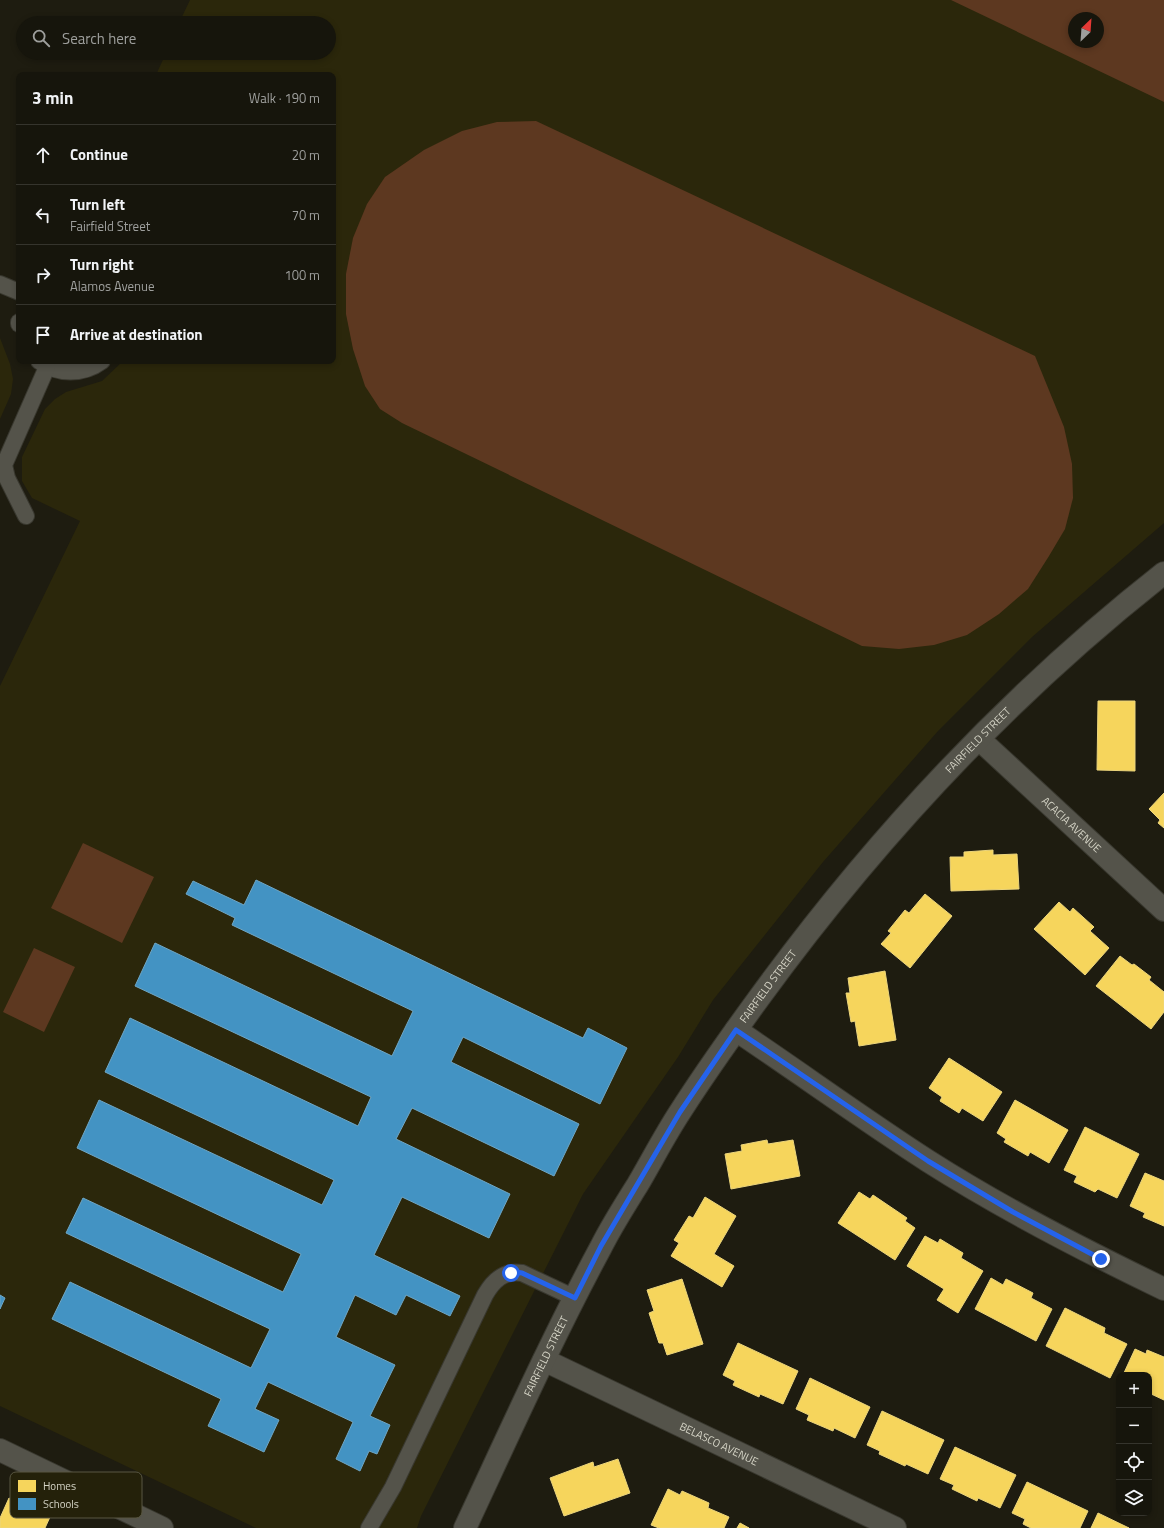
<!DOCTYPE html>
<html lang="en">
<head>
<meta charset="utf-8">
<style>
  body { margin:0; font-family:"Titillium Web",sans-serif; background:#23221a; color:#f1f3f6 }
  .controls { position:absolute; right:12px; bottom:12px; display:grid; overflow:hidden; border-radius:8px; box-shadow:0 2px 6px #0003 }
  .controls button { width:36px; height:36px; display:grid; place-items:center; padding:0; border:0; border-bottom:1px solid #35342d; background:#16150c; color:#f1f3f6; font:20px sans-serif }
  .compass { position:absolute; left:1068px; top:12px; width:36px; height:36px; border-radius:50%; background:#16150c; box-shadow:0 2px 6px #0003; rotate:25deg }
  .stop { position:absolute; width:12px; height:12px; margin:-9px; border:3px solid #2563eb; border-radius:50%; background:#fff }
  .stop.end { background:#2563eb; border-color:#fff; box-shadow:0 1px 4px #0008 }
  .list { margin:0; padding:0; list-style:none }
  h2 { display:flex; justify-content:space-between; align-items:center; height:52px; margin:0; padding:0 16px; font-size:17px }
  h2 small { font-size:13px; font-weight:400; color:#9e9f9d }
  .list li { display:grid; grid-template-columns:26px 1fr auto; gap:12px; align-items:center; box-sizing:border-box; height:60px; padding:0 16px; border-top:1px solid #35342d }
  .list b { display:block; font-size:15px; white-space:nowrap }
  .list p { margin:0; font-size:13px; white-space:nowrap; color:#9e9f9d }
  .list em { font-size:13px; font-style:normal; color:#9e9f9d }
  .icon { flex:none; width:22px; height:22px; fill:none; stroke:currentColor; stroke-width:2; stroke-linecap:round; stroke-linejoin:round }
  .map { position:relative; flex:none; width:1164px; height:1528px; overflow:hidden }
  .search { position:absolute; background:#16150c; box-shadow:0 2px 6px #0003; left:16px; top:16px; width:320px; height:44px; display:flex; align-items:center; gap:10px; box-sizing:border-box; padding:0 14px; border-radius:22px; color:#9e9f9d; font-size:15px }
  .panel { position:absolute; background:#16150c; box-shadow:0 2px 6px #0003; left:16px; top:72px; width:320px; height:292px; border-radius:8px }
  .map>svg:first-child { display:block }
  .built { fill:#2b270b; fill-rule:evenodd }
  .green { fill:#5d3820; fill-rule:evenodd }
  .homes { fill:#f6d55c; stroke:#ecd57c }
  .schools { fill:#4393c3; stroke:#6fa6c4 }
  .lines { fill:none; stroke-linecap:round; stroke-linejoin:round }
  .service-casing { stroke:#39382f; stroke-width:18 }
  .minor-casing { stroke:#39382f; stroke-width:24 }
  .service { stroke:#54534a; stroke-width:16 }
  .minor { stroke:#54534a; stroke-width:22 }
  .route { stroke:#2563eb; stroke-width:5 }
  .labels { text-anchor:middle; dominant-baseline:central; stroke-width:4; stroke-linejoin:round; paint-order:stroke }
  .street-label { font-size:11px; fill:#d5d4c6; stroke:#24210a }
  .key { fill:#24210a; stroke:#595742; stroke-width:1 }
  .key-label { font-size:11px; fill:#d5d4c6 }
</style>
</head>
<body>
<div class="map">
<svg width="1164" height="1528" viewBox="0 0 1164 1528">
  <rect width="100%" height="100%" fill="#1e1c10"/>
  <g class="built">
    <path d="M190,0H1164V523L1032,637L938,731L823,862L713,1000L678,1057L583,1194L421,1516L417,1528H256L0,1406V686L80,521L32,498L22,481V457L45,409L55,399L66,392L102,381L123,361H333V75H156L166,53H329V23H179ZM1074,18H1098V42H1074Z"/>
    <path d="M0,338L10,364L13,379L11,394L0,419Z"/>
  </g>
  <g class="green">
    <path d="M951,0H1164V102ZM1074,18H1098V42H1074Z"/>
    <path d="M536,121L1035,356L1064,427L1072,464L1073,498L1065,529L1049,556L1028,589L999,614L967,635L934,645L899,649L862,646L402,423L380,409L365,386L353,349L346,314V274L353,238L367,204L385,177L424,150L462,131L497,122Z"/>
    <path d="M83,843L154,877L122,943L51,908Z"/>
    <path d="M34,948L75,967L44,1032L3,1012Z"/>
  </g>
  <g class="homes">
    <path d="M1098,701H1135V771L1097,770Z"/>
    <path d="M1164,793V828L1158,823L1160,820L1149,809Z"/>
    <path d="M993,850V855L1017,854L1019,889L951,891L950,857H964V852Z"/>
    <path d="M925,894L952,916L910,968L881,944L891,933L888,931L905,910L909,913Z"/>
    <path d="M1059,902L1070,912L1073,908L1094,927L1090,931L1109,948L1085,975L1034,929Z"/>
    <path d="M1120,956L1132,965L1134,964L1151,977L1149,980L1164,992V1012L1151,1029L1096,986Z"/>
    <path d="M885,971L896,1040L859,1046L855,1021L851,1022L846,993H850L848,978Z"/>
    <path d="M949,1058L1002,1092L983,1121L962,1108L959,1113L940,1101L942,1097L929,1088Z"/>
    <path d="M1015,1100L1068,1130L1049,1163L1030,1152L1028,1156L1004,1142L1006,1139L997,1133Z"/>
    <path d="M1085,1127L1139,1154L1117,1198L1098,1189L1095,1192L1074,1182L1077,1176L1064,1170Z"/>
    <path d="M767,1140L768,1144L793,1140L800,1176L731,1189L725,1154L742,1151L741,1145Z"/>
    <path d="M1145,1173L1164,1181V1226L1143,1217L1145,1213L1130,1206Z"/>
    <path d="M859,1192L870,1199L873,1195L907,1218L905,1221L915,1228L895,1260L838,1223Z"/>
    <path d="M705,1197L736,1216L714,1254L734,1266L722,1287L671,1256L679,1243L674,1240L689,1216L693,1218Z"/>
    <path d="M925,1236L938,1243L940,1239L963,1253L961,1258L983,1271L958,1313L937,1300L944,1289L907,1266Z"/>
    <path d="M991,1278L1003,1285L1006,1279L1033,1293L1031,1298L1052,1309L1036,1341L975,1309Z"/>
    <path d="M682,1279L703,1344L667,1355L663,1343H659L649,1313L654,1311L647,1290Z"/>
    <path d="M1065,1308L1105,1328L1104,1333L1127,1344L1110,1378L1046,1346Z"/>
    <path d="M738,1343L798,1371L783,1404L760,1394L759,1397L733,1385L735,1381L723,1375Z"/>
    <path d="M1135,1349L1146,1354L1147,1350L1164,1357V1400L1149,1393V1375H1123Z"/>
    <path d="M810,1378L870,1407L855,1438L834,1428L833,1431L807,1420L809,1415L796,1409Z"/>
    <path d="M882,1411L944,1440L928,1474L906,1464L905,1466L879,1454L880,1451L867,1445Z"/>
    <path d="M955,1447L1016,1475L1000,1508L978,1498L977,1501L952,1489L954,1485L940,1479Z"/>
    <path d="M618,1459L630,1493L564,1516L550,1478L593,1462L594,1467Z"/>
    <path d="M1027,1482L1088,1511L1080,1528H1031L1023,1524L1025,1519L1012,1513Z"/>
    <path d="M668,1489L680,1495L682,1491L709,1503L708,1508L729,1517L724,1528H659L651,1525Z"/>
    <path d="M9,1498L50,1517L45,1528H0V1518Z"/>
    <path d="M1098,1513L1129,1528H1091Z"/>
    <path d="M740,1523L749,1528H737Z"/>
  </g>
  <g class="schools">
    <path d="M256,880L583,1038L588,1028L627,1048L600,1104L463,1037L451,1062L579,1124L554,1176L412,1108L396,1139L510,1194L489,1238L402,1197L374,1255L460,1296L450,1316L406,1295L396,1315L355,1295L336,1337L395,1365L370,1416L390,1425L377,1454L369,1451L360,1471L336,1459L353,1422L268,1382L255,1409L279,1420L264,1452L208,1426L221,1399L52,1319L70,1282L251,1368L270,1329L66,1233L83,1198L283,1292L301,1254L77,1148L99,1100L322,1205L334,1180L105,1072L130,1018L358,1126L371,1097L135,986L155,943L392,1056L413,1011L232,925L235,918L186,894L193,881L244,905Z"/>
    <path d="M0,1295L5,1298L0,1309Z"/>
  </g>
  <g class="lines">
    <defs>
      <g id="service">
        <path d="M0,284L19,292"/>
        <path d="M19,322V324"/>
        <path d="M39,361C58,375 83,375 102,361"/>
        <path d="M26,516L7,478L4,465L47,367"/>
        <path d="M369,1528L393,1487L485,1295C493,1281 504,1270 522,1273L575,1298"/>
      </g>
      <g id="minor">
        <path id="s1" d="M979,739L1164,910"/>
        <path d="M736,1030C800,1073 863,1119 928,1161C1003,1209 1083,1250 1164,1289"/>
        <path id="s2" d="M544,1360L895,1528"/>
        <path d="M0,1450L162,1528"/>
        <path id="s3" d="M465,1528C509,1434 552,1338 601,1247C612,1225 625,1205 638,1184C652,1160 665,1135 680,1112C705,1073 732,1035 759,998C874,840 1010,694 1164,573"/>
      </g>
    </defs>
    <use href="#service" class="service-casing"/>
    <use href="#minor" class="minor-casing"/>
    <use href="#service" class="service"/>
    <use href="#minor" class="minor"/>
  </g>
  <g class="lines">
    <path class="route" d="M511,1273L515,1272L522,1273L575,1298L601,1246L680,1112L736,1030L928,1161L1013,1212L1101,1259"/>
  </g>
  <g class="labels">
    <g class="street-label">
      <text stroke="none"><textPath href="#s3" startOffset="946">FAIRFIELD STREET</textPath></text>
      <text stroke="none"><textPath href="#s1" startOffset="126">ACACIA AVENUE</textPath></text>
      <text stroke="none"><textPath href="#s3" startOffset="622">FAIRFIELD STREET</textPath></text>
      <text stroke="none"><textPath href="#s3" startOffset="190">FAIRFIELD STREET</textPath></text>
      <text stroke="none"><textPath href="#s2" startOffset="194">BELASCO AVENUE</textPath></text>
    </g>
  </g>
  <rect x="10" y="1472" width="132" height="46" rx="6" class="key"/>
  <rect x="18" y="1480" width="18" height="12" fill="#f6d55c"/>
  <rect x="18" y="1498" width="18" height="12" fill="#4393c3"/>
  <g class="key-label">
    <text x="43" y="1490">Homes</text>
    <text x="43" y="1508">Schools</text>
  </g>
</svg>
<div class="controls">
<button>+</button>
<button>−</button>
<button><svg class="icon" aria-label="locate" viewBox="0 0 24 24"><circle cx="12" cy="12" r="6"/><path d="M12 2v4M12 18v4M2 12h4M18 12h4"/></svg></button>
<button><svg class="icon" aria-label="layers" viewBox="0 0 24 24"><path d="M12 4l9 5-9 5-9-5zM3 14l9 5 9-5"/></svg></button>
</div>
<svg class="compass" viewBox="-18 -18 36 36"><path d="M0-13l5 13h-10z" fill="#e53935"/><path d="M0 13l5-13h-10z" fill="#9e9f9d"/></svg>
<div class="stop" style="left:511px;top:1273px"></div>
<div class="stop end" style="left:1101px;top:1259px"></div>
<div class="search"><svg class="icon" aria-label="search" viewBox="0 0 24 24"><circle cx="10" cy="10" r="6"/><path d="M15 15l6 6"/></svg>Search here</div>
<section class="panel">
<h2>3 min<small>Walk · 190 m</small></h2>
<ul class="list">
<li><svg class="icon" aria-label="ahead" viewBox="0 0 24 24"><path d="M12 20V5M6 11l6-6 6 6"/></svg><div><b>Continue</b></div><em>20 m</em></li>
<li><svg class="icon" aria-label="left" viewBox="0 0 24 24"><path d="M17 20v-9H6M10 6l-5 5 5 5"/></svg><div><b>Turn left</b><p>Fairfield Street</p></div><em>70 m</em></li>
<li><svg class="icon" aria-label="right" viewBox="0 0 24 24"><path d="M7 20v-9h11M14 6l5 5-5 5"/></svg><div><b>Turn right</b><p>Alamos Avenue</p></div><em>100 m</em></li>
<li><svg class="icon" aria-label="arrive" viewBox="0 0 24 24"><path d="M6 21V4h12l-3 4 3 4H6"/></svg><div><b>Arrive at destination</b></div></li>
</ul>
</section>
</div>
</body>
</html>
